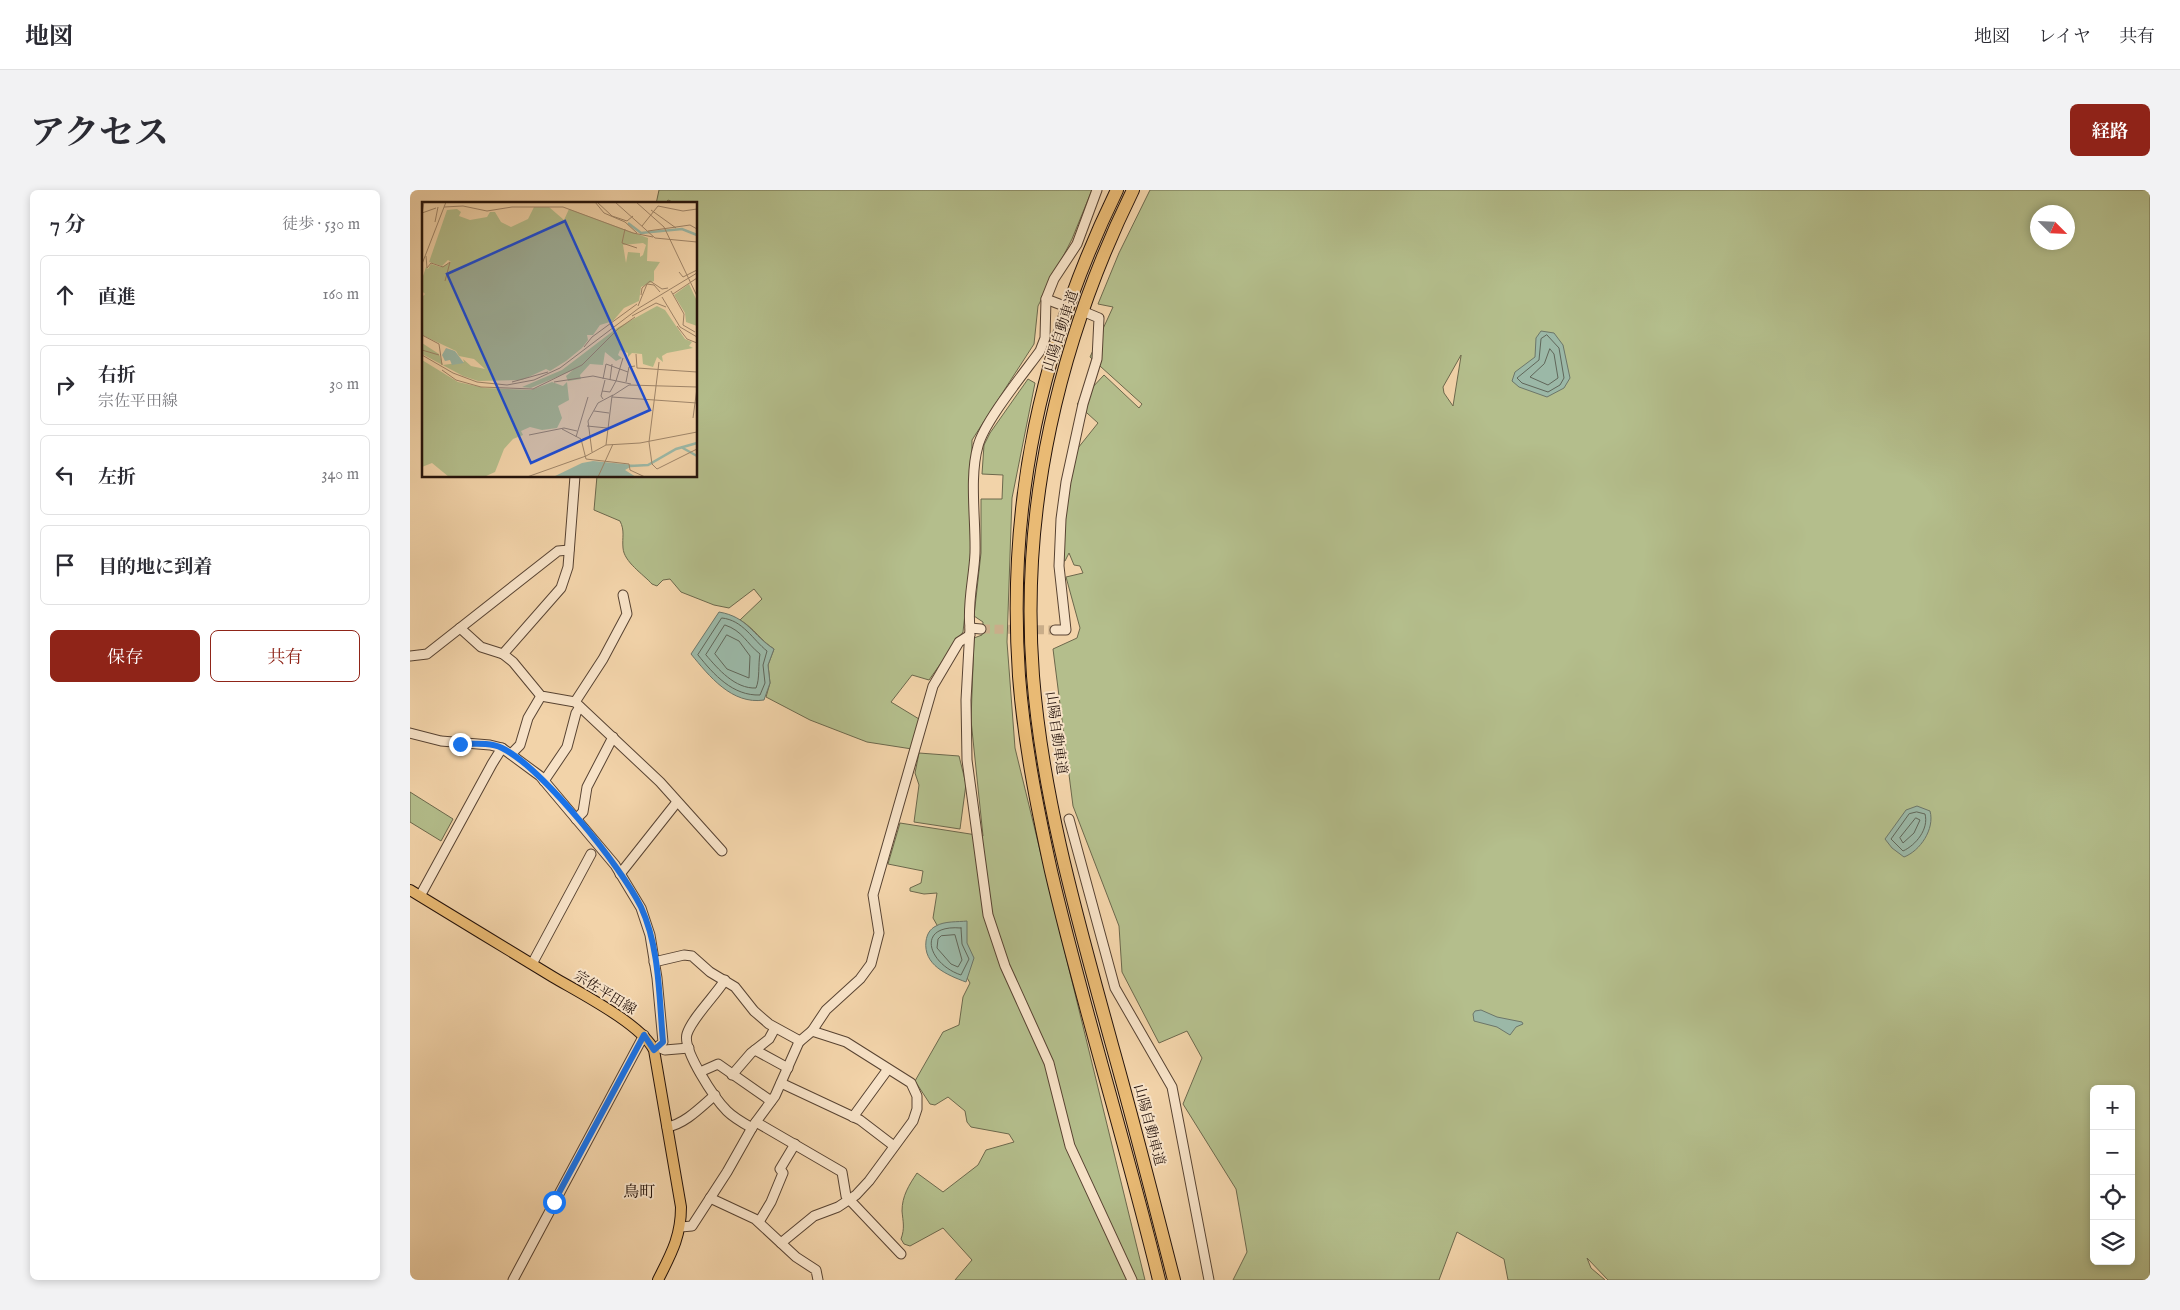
<!DOCTYPE html>
<html lang="ja">
<head>
<meta charset="utf-8">
<style>
  body { margin:0; font-family:"IM FELL English","Noto Serif JP",serif; background:#f2f2f3; color:#2b2b33 }
  .controls { position:absolute; right:15px; bottom:15px; display:grid; overflow:hidden; border-radius:8px; box-shadow:0 2px 8px #0003 }
  .controls button { width:45px; height:45px; display:grid; place-items:center; padding:0; border:0; border-bottom:1px solid #e1e1e2; background:#fff; color:#2b2b33; font:25px sans-serif }
  .compass { position:absolute; left:1620px; top:15px; width:45px; height:45px; border-radius:50%; background:#fff; box-shadow:0 2px 8px #0003; rotate:114deg }
  .stop { position:absolute; width:15px; height:15px; margin:-11px; border:4px solid #1a73e8; border-radius:50%; background:#fff }
  .stop.end { background:#1a73e8; border-color:#fff; box-shadow:0 1px 5px #0008 }
  .list { margin:0; padding:0; list-style:none }
  h2 { display:flex; justify-content:space-between; align-items:center; height:65px; margin:0; padding:0 20px; font-size:21px }
  h2 small { font-size:16px; font-weight:400; color:#7c7c81 }
  .list li { display:grid; grid-template-columns:32px 1fr auto; gap:15px; align-items:center; box-sizing:border-box; height:80px; margin:0 10px 10px; padding:0 10px; border:1px solid #e1e1e2; border-radius:8px }
  .list b { display:block; font-size:19px; white-space:nowrap }
  .list p { margin:0; font-size:16px; white-space:nowrap; color:#7c7c81 }
  .list em { font-size:16px; font-style:normal; color:#7c7c81 }
  .actions { display:flex; gap:10px; padding:15px 20px }
  .actions a { flex:1; padding:11px 0; border:1px solid #8f2418; border-radius:8px; text-align:center; font-size:18px; color:#8f2418 }
  .actions .main { background:#8f2418; color:#fff }
  .icon { flex:none; width:28px; height:28px; fill:none; stroke:currentColor; stroke-width:2; stroke-linecap:round; stroke-linejoin:round }
  .map { position:relative; flex:none; width:1740px; height:1090px; overflow:hidden; border-radius:8px }
  header { display:flex; align-items:center; gap:30px; box-sizing:border-box; height:70px; padding:0 25px; background:#fff; border-bottom:1px solid #e1e1e2 }
  header strong { font-size:24px }
  nav { display:flex; gap:28px; margin-inline-start:auto; font-size:18px }
  .intro { display:flex; align-items:center; justify-content:space-between; box-sizing:border-box; height:120px; padding:0 30px }
  h1 { margin:0; font-size:35px }
  .button { padding:12px 22px; border-radius:8px; background:#8f2418; color:#fff; font-size:18px; font-weight:700 }
  main { display:flex; gap:30px; padding:0 30px }
  aside { flex:1; background:#fff; border-radius:8px; box-shadow:0 2px 8px #0003 }
  .map>svg:first-child { display:block }
  .green { fill:#b4be8c; stroke:#6c684c; fill-rule:evenodd }
  .water { fill:#9bb8a7; stroke:#6c7669 }
  .lines { fill:none; stroke-linecap:round; stroke-linejoin:round }
  .shore { stroke:#606659; stroke-width:1 }
  .minor-tunnel { stroke:#c9ad89; stroke-width:9; stroke-dasharray:9 4.5; stroke-linecap:butt }
  .minor-casing { stroke:#584332; stroke-width:11 }
  .major-casing { stroke:#25130b; stroke-width:12 }
  .highway-casing { stroke:#25130b; stroke-width:14 }
  .minor { stroke:#f7e2c7; stroke-width:9 }
  .major { stroke:#e9ba74; stroke-width:10 }
  .highway { stroke:#e9ba74; stroke-width:12 }
  .route { stroke:#1a73e8; stroke-width:6 }
  .labels { text-anchor:middle; dominant-baseline:central; stroke-width:4; stroke-linejoin:round; paint-order:stroke }
  .street-label { font-size:14px; fill:#25130b; stroke:#f7e2c7 }
  .quarter-label { font-size:16px; fill:#25130b; stroke:#f7e2c7 }
  .inset-river { fill:none; stroke:#9bb8a7; stroke-width:2.5 }
  .inset-road { fill:none; stroke:#a0866a; stroke-width:1 }
  .view { fill:#1d4ed8; fill-opacity:0.15; stroke:#1d4ed8; stroke-width:2.5 }
  .inset-edge { fill:none; stroke:#25130b; stroke-width:2.5 }
</style>
</head>
<body>
<header>
<strong>地図</strong>
<nav><a>地図</a><a>レイヤ</a><a>共有</a></nav>
</header>
<div class="intro"><h1>アクセス</h1><a class="button">経路</a></div>
<main>
<aside>
<h2>7 分<small>徒歩 · 530 m</small></h2>
<ul class="list">
<li><svg class="icon" aria-label="ahead" viewBox="0 0 24 24"><path d="M12 20V5M6 11l6-6 6 6"/></svg><div><b>直進</b></div><em>160 m</em></li>
<li><svg class="icon" aria-label="right" viewBox="0 0 24 24"><path d="M7 20v-9h11M14 6l5 5-5 5"/></svg><div><b>右折</b><p>宗佐平田線</p></div><em>30 m</em></li>
<li><svg class="icon" aria-label="left" viewBox="0 0 24 24"><path d="M17 20v-9H6M10 6l-5 5 5 5"/></svg><div><b>左折</b></div><em>340 m</em></li>
<li><svg class="icon" aria-label="arrive" viewBox="0 0 24 24"><path d="M6 21V4h12l-3 4 3 4H6"/></svg><div><b>目的地に到着</b></div></li>
</ul>
<div class="actions"><a class="main">保存</a><a>共有</a></div>
</aside>
<div class="map">
<svg width="1740" height="1090" viewBox="0 0 1740 1090">
  <rect width="100%" height="100%" fill="#f2d3a9"/>
  <filter id="stains"><feTurbulence type="fractalNoise" baseFrequency=".004" numOctaves="4"/><feColorMatrix values="0 0 0 0 .2 0 0 0 0 .09 0 0 0 0 .02 0 0 0 .5 -.17"/></filter>
  <radialGradient id="worn" r=".72"><stop offset=".6" stop-color="#630" stop-opacity="0"/><stop offset="1" stop-color="#630" stop-opacity=".3"/></radialGradient>
  <g class="green">
    <path d="M249,0H682L662,49L628,116L624,154L562,250L561,368L553,442L519,490L502,485L481,512L509,529L502,559L457,552L400,530L356,507L360,493L358,475L364,459C350,450 344,438 330,430L352,409L344,399L319,418L304,415L271,402L260,389L253,390L247,396L242,394C233,384 214,372 213,358C212,347 215,341 210,331L184,320L187,286H286V14H267L258,10L255,14H246Z"/>
    <path d="M740,0H1740V1090H1198L1177,1068L1181,1078L1195,1090H1098L1094,1069L1047,1042L1029,1090H823L837,1062L826,999L773,914L792,868L777,841L749,853L712,782L709,736L663,616L643,459L667,448L670,438L656,387L673,383L670,376L664,375L659,363L655,371L651,370L653,331L664,263L688,233L667,214L694,185L729,218L732,214L680,167L703,117L688,114L709,63ZM1628,22H1658V52H1628ZM1051,165V166L1043,216L1034,203L1033,197ZM1684,899H1721V1071H1684Z"/>
    <path d="M618,189L625,193L602,308L597,452L605,558L735,1090H545L562,1070L533,1038L500,1056L494,1054L491,1049C495,1038 493,1032 492,1021C492,1006 499,995 507,983L533,1002L568,975L576,960L604,952L599,944L561,937L557,932L555,921L538,907L525,915L520,914L505,891L533,842L549,835L553,807L560,793L523,728L527,703L514,704L500,701V698L511,693L513,681L478,674L490,633L573,646L561,530L564,448L572,445L573,432L564,426L571,363V309H592L593,285L572,284L574,255L580,243Z"/>
    <path d="M509,563L549,566L556,594L550,639L504,632L509,595L505,583Z"/>
    <path d="M0,602L43,629L31,651L0,632Z"/>
  </g>
  <g class="water">
    <path d="M1131,141L1144,143L1153,155L1160,188L1154,198L1137,207L1109,197L1102,191L1105,182L1125,167L1126,148Z"/>
    <path d="M309,422C338,427 342,445 364,459L358,475L360,493L354,510C322,515 299,486 281,464Z"/>
    <path d="M1507,616L1520,621C1525,639 1510,661 1494,667L1482,658L1475,649L1496,620Z"/>
    <path d="M557,731V753L564,768L556,792C537,785 513,775 516,751C517,744 520,739 526,736C534,731 548,732 557,731Z"/>
    <path d="M1071,820L1087,827L1112,832L1113,834L1106,837L1100,845L1087,837L1064,831L1063,824L1065,821Z"/>
  </g>
  <g class="lines">
    <g class="shore">
      <path d="M1137,145L1149,158L1154,188L1150,195L1138,202L1112,193L1107,188L1129,170L1131,149Z"/>
      <path d="M1140,159L1144,164L1148,188L1138,195L1120,187L1134,174Z"/>
      <path d="M312,428C333,430 343,450 357,461L353,475L355,493L350,505C323,506 304,485 288,465Z"/>
      <path d="M315,435C333,441 336,453 350,464C348,474 350,489 346,498C325,499 308,479 296,465Z"/>
      <path d="M317,445L329,451L340,466L339,488L317,479L305,464Z"/>
      <path d="M1507,622L1515,624C1519,639 1506,655 1493,661L1481,649L1499,624Z"/>
      <path d="M1506,628L1510,630L1504,643L1493,653L1490,648Z"/>
      <path d="M551,738L552,754L559,769L551,785C518,774 505,734 551,738Z"/>
      <path d="M545,745L552,770L548,777L541,774L527,758L528,749L531,746Z"/>
    </g>
    <path class="minor-tunnel" d="M571,439L645,440"/>
    <defs>
      <g id="minor">
        <path d="M687,0L667,54L644,89L636,109L635,148L630,161C614,183 574,232 568,256C559,287 566,331 565,363C564,388 557,413 560,438L556,510L557,570L578,725L595,776L639,873L660,956L722,1090"/>
        <path d="M636,109L649,114"/>
        <path d="M50,438L71,457L93,464L103,472L131,506L165,512L250,592L312,661"/>
        <path d="M560,438L571,439"/>
        <path d="M645,440H656L649,376L651,329L656,292L673,214L687,169L689,128L677,123"/>
        <path d="M93,464L151,398L158,377L165,286"/>
        <path d="M0,466L17,464L148,361L159,360"/>
        <path d="M165,512L193,469L217,424L213,405"/>
        <path d="M0,543L31,551L80,555L92,558L130,586L205,675L231,718L240,745L247,788L253,852L244,860"/>
        <path d="M101,564L110,555L118,528L131,506"/>
        <path d="M134,591L157,557L166,523L170,517"/>
        <path d="M166,629L173,622L177,597L203,547"/>
        <path d="M659,629L705,798L762,897L799,1090"/>
        <path d="M210,684L267,612"/>
        <path d="M10,706L82,574L92,558"/>
        <path d="M244,772L274,765L282,766L300,782L325,797L344,821L359,834L390,851"/>
        <path d="M122,774L181,664"/>
        <path d="M315,790C305,806 282,828 277,844C272,860 305,909 317,921C324,928 333,933 342,938"/>
        <path d="M248,857L255,860L279,858"/>
        <path d="M345,860L378,878"/>
        <path d="M290,882L308,874L361,911"/>
        <path d="M322,885L341,863L359,849L365,838"/>
        <path d="M371,893L450,930L484,956"/>
        <path d="M443,927L478,879"/>
        <path d="M346,932L432,982L436,1006L491,1064"/>
        <path d="M257,937C275,934 291,917 305,905"/>
        <path d="M300,1008L345,1029L386,1067L406,1080L408,1090"/>
        <path d="M349,1032L361,1012L373,983L370,979L385,954"/>
        <path d="M271,1037L282,1036L317,982L343,936L365,906L389,852L402,841L416,820L450,789L461,774L469,743L463,705L523,496L549,452L560,445"/>
        <path d="M371,1053L404,1026L428,1017L446,1005L459,991L503,931L507,919V906L501,893L436,852L402,841"/>
        <path d="M103,1090L234,845"/>
      </g>
      <path id="major" d="M0,700C48,729 95,758 143,787C170,803 231,834 244,860L271,1017C271,1047 261,1064 248,1090"/>
      <g id="highway">
        <path d="M707,0C631,156 597,312 609,486C614,552 627,617 641,681C673,818 716,953 749,1090"/>
        <path d="M723,0C649,151 610,317 623,486C633,612 669,734 702,855C724,933 744,1012 764,1090"/>
      </g>
    </defs>
    <use href="#minor" class="minor-casing"/>
    <use href="#major" class="major-casing"/>
    <use href="#highway" class="highway-casing"/>
    <use href="#minor" class="minor"/>
    <use href="#major" class="major"/>
    <use href="#highway" class="highway"/>
  </g>
  <g class="lines">
    <path class="route" d="M50,554C63,554 80,552 92,558C132,578 211,676 231,717C250,758 249,809 253,852L244,860L234,845L144,1012"/>
  </g>
  <g class="labels">
    <g class="street-label">
      <text transform="translate(651 141) rotate(-72)">山陽自動車道</text>
      <text transform="translate(646 543) rotate(82)">山陽自動車道</text>
      <text transform="translate(195 803) rotate(32)">宗佐平田線</text>
      <text transform="translate(739 935) rotate(75)">山陽自動車道</text>
    </g>
    <g class="quarter-label">
      <text x="229" y="1003">鳥町</text>
    </g>
  </g>
  <g transform="translate(12 12)">
    <rect width="275" height="275" fill="#f2d3a9"/>
    <path d="M112,5H127L142,18L147,7L226,36L225,59L238,60L232,69V79L219,85L217,99L202,106L191,119L178,123L171,133H165L166,138L160,146L144,159L128,169L124,167L100,178L56,179L41,174L0,152V141L17,152L21,163L42,160L41,157L49,164L63,167L52,157L37,154L34,149L0,133V95L3,92L0,89V77L4,65L6,67L9,62L19,65L29,60L26,58L20,64L7,60L25,8L35,7L39,10L37,14L48,18L65,15L68,10H73L79,20L89,25L106,17ZM221,41L224,43L221,53L218,55V51L206,50L204,61L201,43ZM267,82L275,99V124L264,120L263,111L252,93ZM235,104L243,108L263,137L270,140L267,144L271,146L245,151L240,154L241,160L235,155L231,165L221,162L220,152L210,151L206,155V151L198,148L196,153L200,156L194,159L183,150L181,163L168,162L158,173L159,177L146,179L144,174L151,168L109,186L100,185L140,168L195,126ZM0,158L36,180L63,186L109,188L130,180L141,184L145,180L147,198L136,204L140,216L135,226L120,228L108,225L99,229L101,233L91,237L82,247L73,270L62,275H27L10,261L0,265Z" fill="#b4be8c" fill-rule="evenodd"/>
    <path d="M24,146L33,149L42,161L30,163L28,158L23,159L20,153ZM171,259L212,263L203,268L214,275H131L160,261Z" fill="#9bb8a7"/>
    <path class="inset-river" d="M206,21L219,31L260,27L275,33M259,245L275,254M208,264L226,263L254,247L275,241"/>
    <path class="inset-road" d="M2,0L0,11L14,6M173,0L182,11L203,20L215,31M175,0L190,14L205,19L211,14M193,0L233,36L275,40M214,0L242,25L275,94M22,5L41,4L65,9L90,5H141L211,31L231,35M229,8L254,26M13,20L16,5M220,24L236,4L261,9L275,7M203,27L200,41L215,46M226,29L268,23L275,27M4,54L5,66L9,61L21,65L28,60L23,79M0,62L24,0M257,70L261,75L275,68M249,89L262,112L261,123L273,130M251,92L275,76M219,93L220,86L228,79L240,87L246,86M240,95L258,125L275,135M216,104L225,82L232,83L238,90M210,114L234,101L244,105M255,124L265,137L275,141M0,133L17,142L20,163M162,145L170,135L215,102M0,148L17,153M214,152L215,166L275,170M0,153L31,171L55,180L85,183L112,178L138,166L217,106L275,71M237,160L227,240L230,262L235,267L275,247M20,168L34,178L59,185L111,187L160,163L196,127L213,115M181,177L184,162L206,170M188,178L190,162M194,179L201,156M90,180L126,170M132,180L171,174L209,182M204,180L207,165L213,164M180,189L188,190L194,179M190,195L275,201M181,197L179,194L183,178M172,209L187,211M271,216L275,186M165,224L185,226M140,227L159,237L164,257L207,262L208,268L223,275M107,233L142,226L155,229M154,235L166,195M184,243L218,241L275,230M170,250L166,219L176,201L191,193M105,275L164,254L184,243L190,194L207,183L275,185M176,275L191,242"/>
    <path class="view" d="M143,19L228,208L109,261L25,72Z"/>
    <rect width="275" height="275" class="inset-edge"/>
  </g>
  <rect width="100%" height="100%" filter="url(#stains)"/>
  <rect width="100%" height="100%" fill="url(#worn)"/>
</svg>
<div class="controls">
<button>+</button>
<button>−</button>
<button><svg class="icon" aria-label="locate" viewBox="0 0 24 24"><circle cx="12" cy="12" r="6"/><path d="M12 2v4M12 18v4M2 12h4M18 12h4"/></svg></button>
<button><svg class="icon" aria-label="layers" viewBox="0 0 24 24"><path d="M12 4l9 5-9 5-9-5zM3 14l9 5 9-5"/></svg></button>
</div>
<svg class="compass" viewBox="-18 -18 36 36"><path d="M0-13l5 13h-10z" fill="#e53935"/><path d="M0 13l5-13h-10z" fill="#7c7c81"/></svg>
<div class="stop" style="left:144px;top:1012px"></div>
<div class="stop end" style="left:50px;top:554px"></div>
</div>
</main>
</body>
</html>
